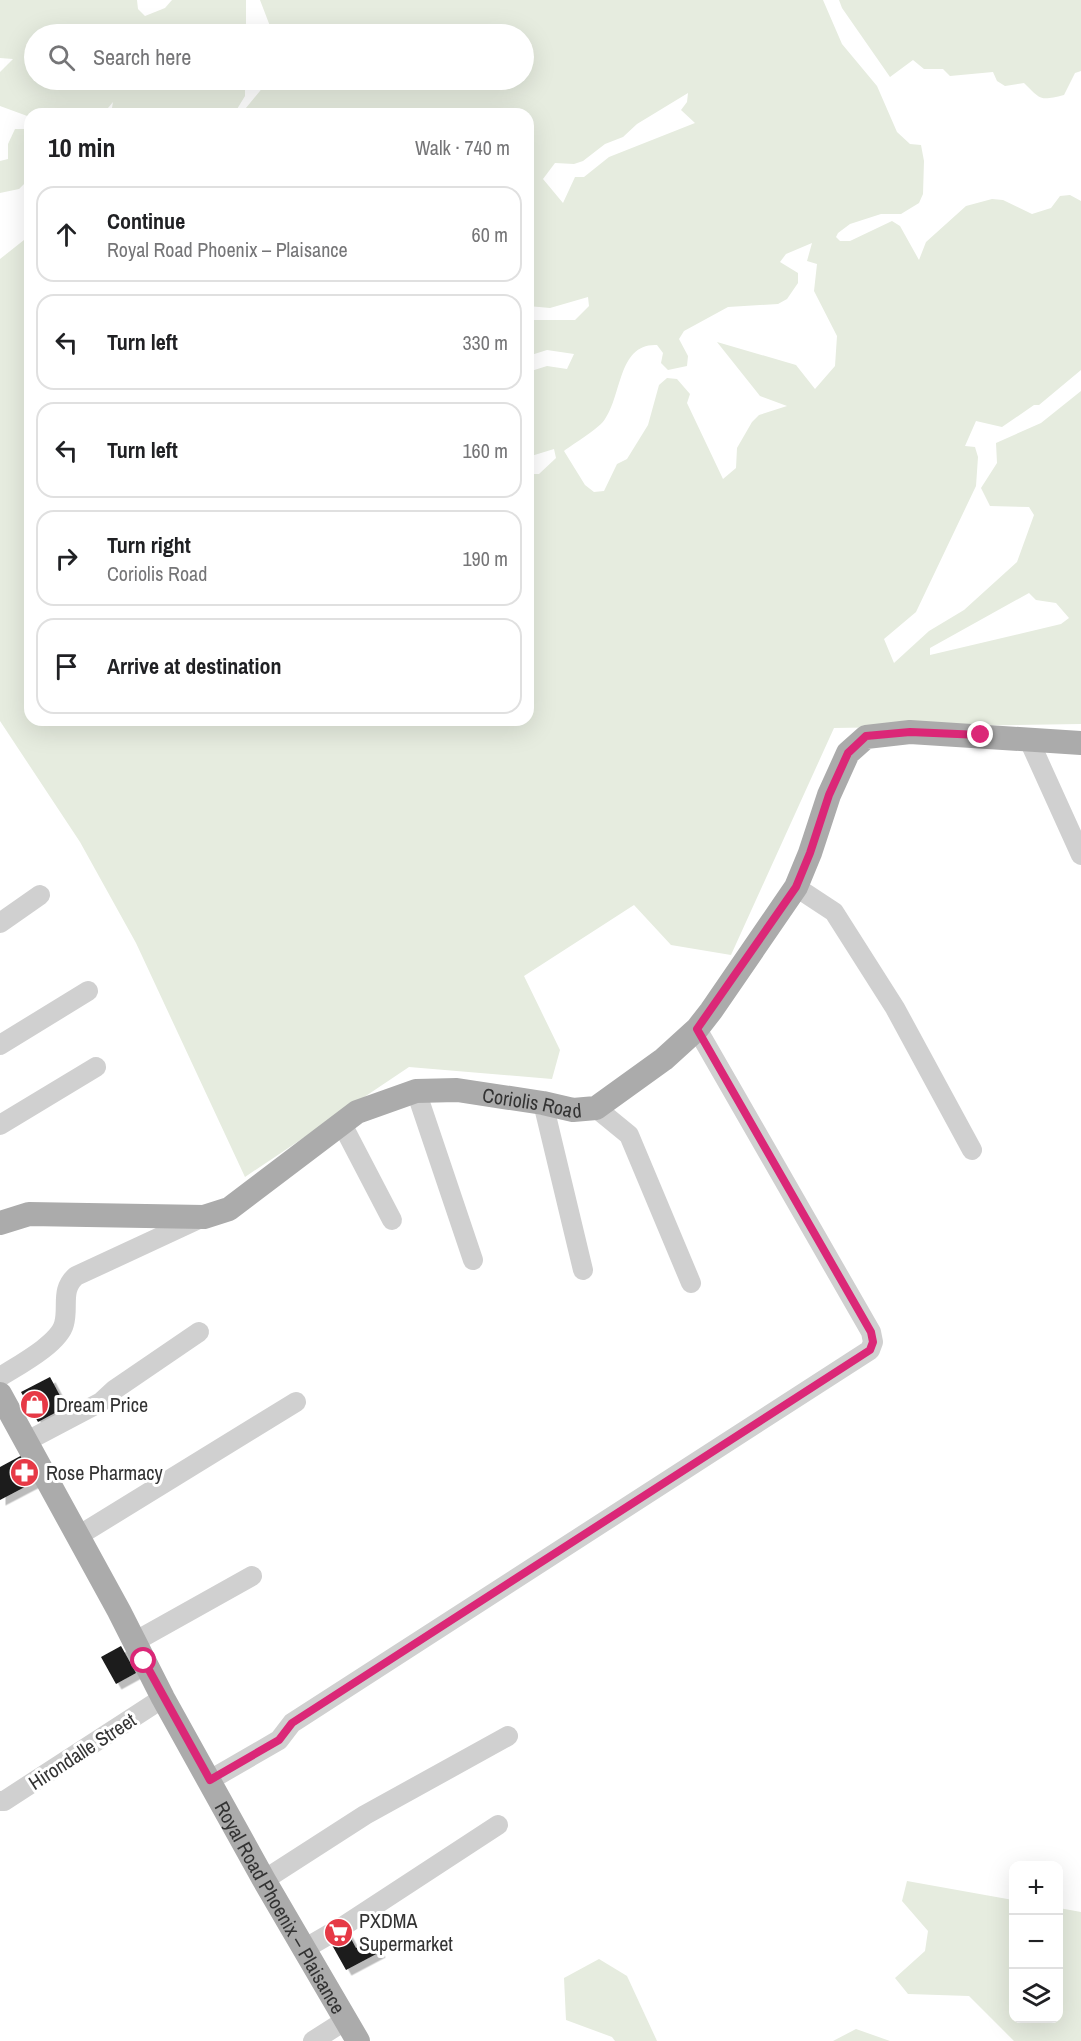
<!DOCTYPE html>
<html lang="en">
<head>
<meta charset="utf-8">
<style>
  body { margin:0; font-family:"Archivo Narrow",sans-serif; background:#f2f2f2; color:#202124 }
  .controls { position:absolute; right:18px; bottom:18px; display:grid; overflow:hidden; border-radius:12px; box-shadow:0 6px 24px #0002 }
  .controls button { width:54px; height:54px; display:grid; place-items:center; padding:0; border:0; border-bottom:2px solid #e0e0e0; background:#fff; color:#202124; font:30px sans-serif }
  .stop { position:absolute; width:18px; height:18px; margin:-14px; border:4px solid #db2777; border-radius:50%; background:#fff }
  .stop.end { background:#db2777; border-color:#fff; box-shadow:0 2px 6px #0008 }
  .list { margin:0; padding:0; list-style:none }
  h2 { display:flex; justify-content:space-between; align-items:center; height:78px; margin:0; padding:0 24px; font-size:26px }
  h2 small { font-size:20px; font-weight:400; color:#757577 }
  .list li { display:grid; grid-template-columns:39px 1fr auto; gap:18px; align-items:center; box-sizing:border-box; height:96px; margin:0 12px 12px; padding:0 12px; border:2px solid #e0e0e0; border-radius:18px }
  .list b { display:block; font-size:22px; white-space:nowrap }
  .list p { margin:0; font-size:20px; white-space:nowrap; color:#757577 }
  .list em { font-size:20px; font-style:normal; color:#757577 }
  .icon { flex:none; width:33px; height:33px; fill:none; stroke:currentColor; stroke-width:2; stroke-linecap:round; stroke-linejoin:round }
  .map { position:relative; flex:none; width:1081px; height:2041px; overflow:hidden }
  .search { position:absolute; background:#fff; box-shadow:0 6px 24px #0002; left:24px; top:24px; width:510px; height:66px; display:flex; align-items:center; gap:15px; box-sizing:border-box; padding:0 21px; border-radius:33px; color:#757577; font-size:22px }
  .panel { position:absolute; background:#fff; box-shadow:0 6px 24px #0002; left:24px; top:108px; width:510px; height:618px; border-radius:18px }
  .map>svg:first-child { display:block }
  .green { fill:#e6ecdf; fill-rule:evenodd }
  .building { fill:#1a1a1a; filter:url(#shadow) }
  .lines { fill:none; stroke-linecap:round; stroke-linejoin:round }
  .minor { stroke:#d0d0d0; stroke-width:20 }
  .major { stroke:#ababab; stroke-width:24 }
  .route { stroke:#db2777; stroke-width:8 }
  .labels { text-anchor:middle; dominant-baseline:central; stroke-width:6; stroke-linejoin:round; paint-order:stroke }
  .street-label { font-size:20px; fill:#333; stroke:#fff }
  .poi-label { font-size:20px; fill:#333; stroke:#fff; text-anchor:start }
</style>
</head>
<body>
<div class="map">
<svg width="1081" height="2041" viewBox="0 0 1081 2041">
  <defs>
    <filter id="shadow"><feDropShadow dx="5.5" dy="5.5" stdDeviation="0" flood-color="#0004"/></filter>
  </defs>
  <rect width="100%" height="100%" fill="#fff"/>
  <g class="green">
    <path d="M0,0H137L138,9L145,16L165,8L172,0H246V34H34V80H245V96L234,114H111L113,102L103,114H30V117L0,106V72L13,59L0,58Z"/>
    <path d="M260,0H823L842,44L877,86L897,132L910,144L921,145L924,161L923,194L919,203L901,214H881L850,224L838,233L836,237L840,241H850L892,221L900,226L919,260L926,242L966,206L992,199L1003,200L1032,214L1051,208L1060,196L1070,195L1081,201V370L1039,405H1034L1002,427L976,421L965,446L975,447L978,457L976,486L916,612L884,639L894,663L929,631L964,610L1017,562L1034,515L1029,507L990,506L981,488L997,463L996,443L1041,423L1081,391V724L834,728L731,955L671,945L634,905L524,976L560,1050L552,1079L409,1067L245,1177L136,943L80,842L0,721V259L24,240L30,239V720H528V474H539L556,458L554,449L528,457V372L547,366L567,369L574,354L547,350L528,356V320H575L589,306L588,297L550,308L528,306V114H241L269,80H524V34H273ZM688,93L687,102L681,110L695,123L609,157L584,177H575L563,203L543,179L555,163L574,164L583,161L605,144L623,137L637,124ZM812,243L807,261L817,264L814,291L837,336L835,366L815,389L796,365L717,342L760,396L787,406L759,415L752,422L737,448L736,468L723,479L687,403L690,394L677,379L667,378L659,385L648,425L627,459L617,464L604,491L594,492L585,485L564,451C573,444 600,428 605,419C622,395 618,343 657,345L663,353L661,363L668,370L687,366L688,356L679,339L684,331L728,307L778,304L787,299L798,283V273L780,262L786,254ZM1029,593L1036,600L1056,603L1069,618L1061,624L930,655V648Z"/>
    <path d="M839,0H1081V71L1075,73L1064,95C1040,101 1041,100 1024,83L1005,86L997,81L993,72L950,76L943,69H924L913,60L890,77L842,8Z"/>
    <path d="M15,129H25L30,133V181L26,182L19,189L0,193V161L8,159V144Z"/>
    <path d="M907,1881L1013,1900L1014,2018H1058L1059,1908L1081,1912V2041H1014L969,1996L908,1994L895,1978L925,1951L928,1931L902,1901Z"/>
    <path d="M599,1959L627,1976L657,2041H615L612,2037L566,2020L564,1978Z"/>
    <path d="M856,2029L890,2041H833Z"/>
  </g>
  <g class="building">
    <path d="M50,1377L66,1407L38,1422L21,1392Z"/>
    <path d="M26,1453L40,1479L0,1500V1467Z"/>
    <path d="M121,1646L136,1673L116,1684L101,1657Z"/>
    <path d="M344,1926L356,1948L373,1939L380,1952L346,1970L327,1936Z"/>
  </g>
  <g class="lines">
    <g class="minor">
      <path d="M1028,738L1081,855"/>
      <path d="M796,887L834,912L895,1008L972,1150"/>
      <path d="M0,923L40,895"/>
      <path d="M0,1045L88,991"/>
      <path d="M416,1091L473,1260"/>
      <path d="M543,1103L583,1270"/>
      <path d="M596,1108L629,1135L691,1283"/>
      <path d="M342,1124L392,1220"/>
      <path d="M0,1125L96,1067"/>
      <path d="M0,1377C17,1366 59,1344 64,1324C69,1307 60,1290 76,1276L201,1218"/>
      <path d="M27,1441L101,1402L114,1390L199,1332"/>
      <path d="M78,1536L296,1402"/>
      <path d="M134,1642L252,1576"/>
      <path d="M210,1780L279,1740L292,1723L870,1350L873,1342L871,1332L697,1029"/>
      <path d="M0,1801H4L163,1698"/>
      <path d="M264,1880L365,1815L508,1736"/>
      <path d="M304,1949L342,1927L498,1825"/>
      <path d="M313,2041L346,2020"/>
    </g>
    <g class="major">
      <path id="s1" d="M0,1223L29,1214L204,1217L229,1209L357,1112L416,1091L457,1090L543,1103L573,1110L596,1108L664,1059L697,1029L711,1011L796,887L810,853L829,795L848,753L866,737L910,732L1081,743"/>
      <path id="s2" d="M0,1394L119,1611L163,1698L264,1880L358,2041"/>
    </g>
  </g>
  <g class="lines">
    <path class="route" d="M144,1661L210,1780L279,1740L292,1723L870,1350L873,1342L871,1332L697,1029L796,887L810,853L829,795L848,753L866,736L910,732L981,735"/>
  </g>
  <defs>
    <symbol id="shop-disc" viewBox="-11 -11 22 22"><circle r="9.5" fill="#e63946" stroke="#fff"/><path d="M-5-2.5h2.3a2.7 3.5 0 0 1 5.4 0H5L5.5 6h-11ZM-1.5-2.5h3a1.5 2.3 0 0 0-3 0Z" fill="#fff"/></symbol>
    <symbol id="pharmacy-disc" viewBox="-11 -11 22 22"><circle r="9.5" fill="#e63946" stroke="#fff"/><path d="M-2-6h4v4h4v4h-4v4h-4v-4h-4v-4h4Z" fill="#fff"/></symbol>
    <symbol id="supermarket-disc" viewBox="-11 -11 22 22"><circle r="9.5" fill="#e63946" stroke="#fff"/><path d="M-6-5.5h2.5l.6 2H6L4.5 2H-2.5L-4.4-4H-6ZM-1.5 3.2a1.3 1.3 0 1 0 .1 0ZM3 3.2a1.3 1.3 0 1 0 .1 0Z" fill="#fff"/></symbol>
  </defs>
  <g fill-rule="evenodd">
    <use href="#shop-disc" x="18" y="1388" width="33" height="33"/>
    <use href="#pharmacy-disc" x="8" y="1456" width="33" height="33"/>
    <use href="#supermarket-disc" x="322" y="1916" width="33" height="33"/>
  </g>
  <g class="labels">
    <g class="street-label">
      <text stroke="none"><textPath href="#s1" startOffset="572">Coriolis Road</textPath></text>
      <text transform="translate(82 1751) rotate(-33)">Hirondalle Street</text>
      <text stroke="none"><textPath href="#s2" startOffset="585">Royal Road Phoenix – Plaisance</textPath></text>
    </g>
    <g class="poi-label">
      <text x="56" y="1404">Dream Price</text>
      <text x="46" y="1472">Rose Pharmacy</text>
      <text x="359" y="1920">PXDMA<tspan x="359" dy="23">Supermarket</tspan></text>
    </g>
  </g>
</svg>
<div class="controls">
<button>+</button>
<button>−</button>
<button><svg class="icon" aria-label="layers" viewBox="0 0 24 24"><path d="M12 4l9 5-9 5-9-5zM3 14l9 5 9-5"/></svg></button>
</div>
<div class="stop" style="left:144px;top:1661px"></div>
<div class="stop end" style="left:981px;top:735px"></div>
<div class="search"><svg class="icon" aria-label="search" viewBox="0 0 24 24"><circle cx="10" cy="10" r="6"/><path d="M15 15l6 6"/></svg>Search here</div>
<section class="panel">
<h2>10 min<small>Walk · 740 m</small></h2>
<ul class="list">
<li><svg class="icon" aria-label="ahead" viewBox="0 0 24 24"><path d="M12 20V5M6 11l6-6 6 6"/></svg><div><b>Continue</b><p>Royal Road Phoenix – Plaisance</p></div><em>60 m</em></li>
<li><svg class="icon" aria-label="left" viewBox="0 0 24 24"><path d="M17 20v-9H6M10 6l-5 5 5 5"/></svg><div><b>Turn left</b></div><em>330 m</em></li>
<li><svg class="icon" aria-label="left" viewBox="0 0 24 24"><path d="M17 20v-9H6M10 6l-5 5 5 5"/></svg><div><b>Turn left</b></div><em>160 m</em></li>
<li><svg class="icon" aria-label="right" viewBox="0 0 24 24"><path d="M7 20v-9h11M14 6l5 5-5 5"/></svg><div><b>Turn right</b><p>Coriolis Road</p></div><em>190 m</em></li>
<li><svg class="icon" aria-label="arrive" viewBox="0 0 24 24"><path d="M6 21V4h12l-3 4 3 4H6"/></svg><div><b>Arrive at destination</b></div></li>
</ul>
</section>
</div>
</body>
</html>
